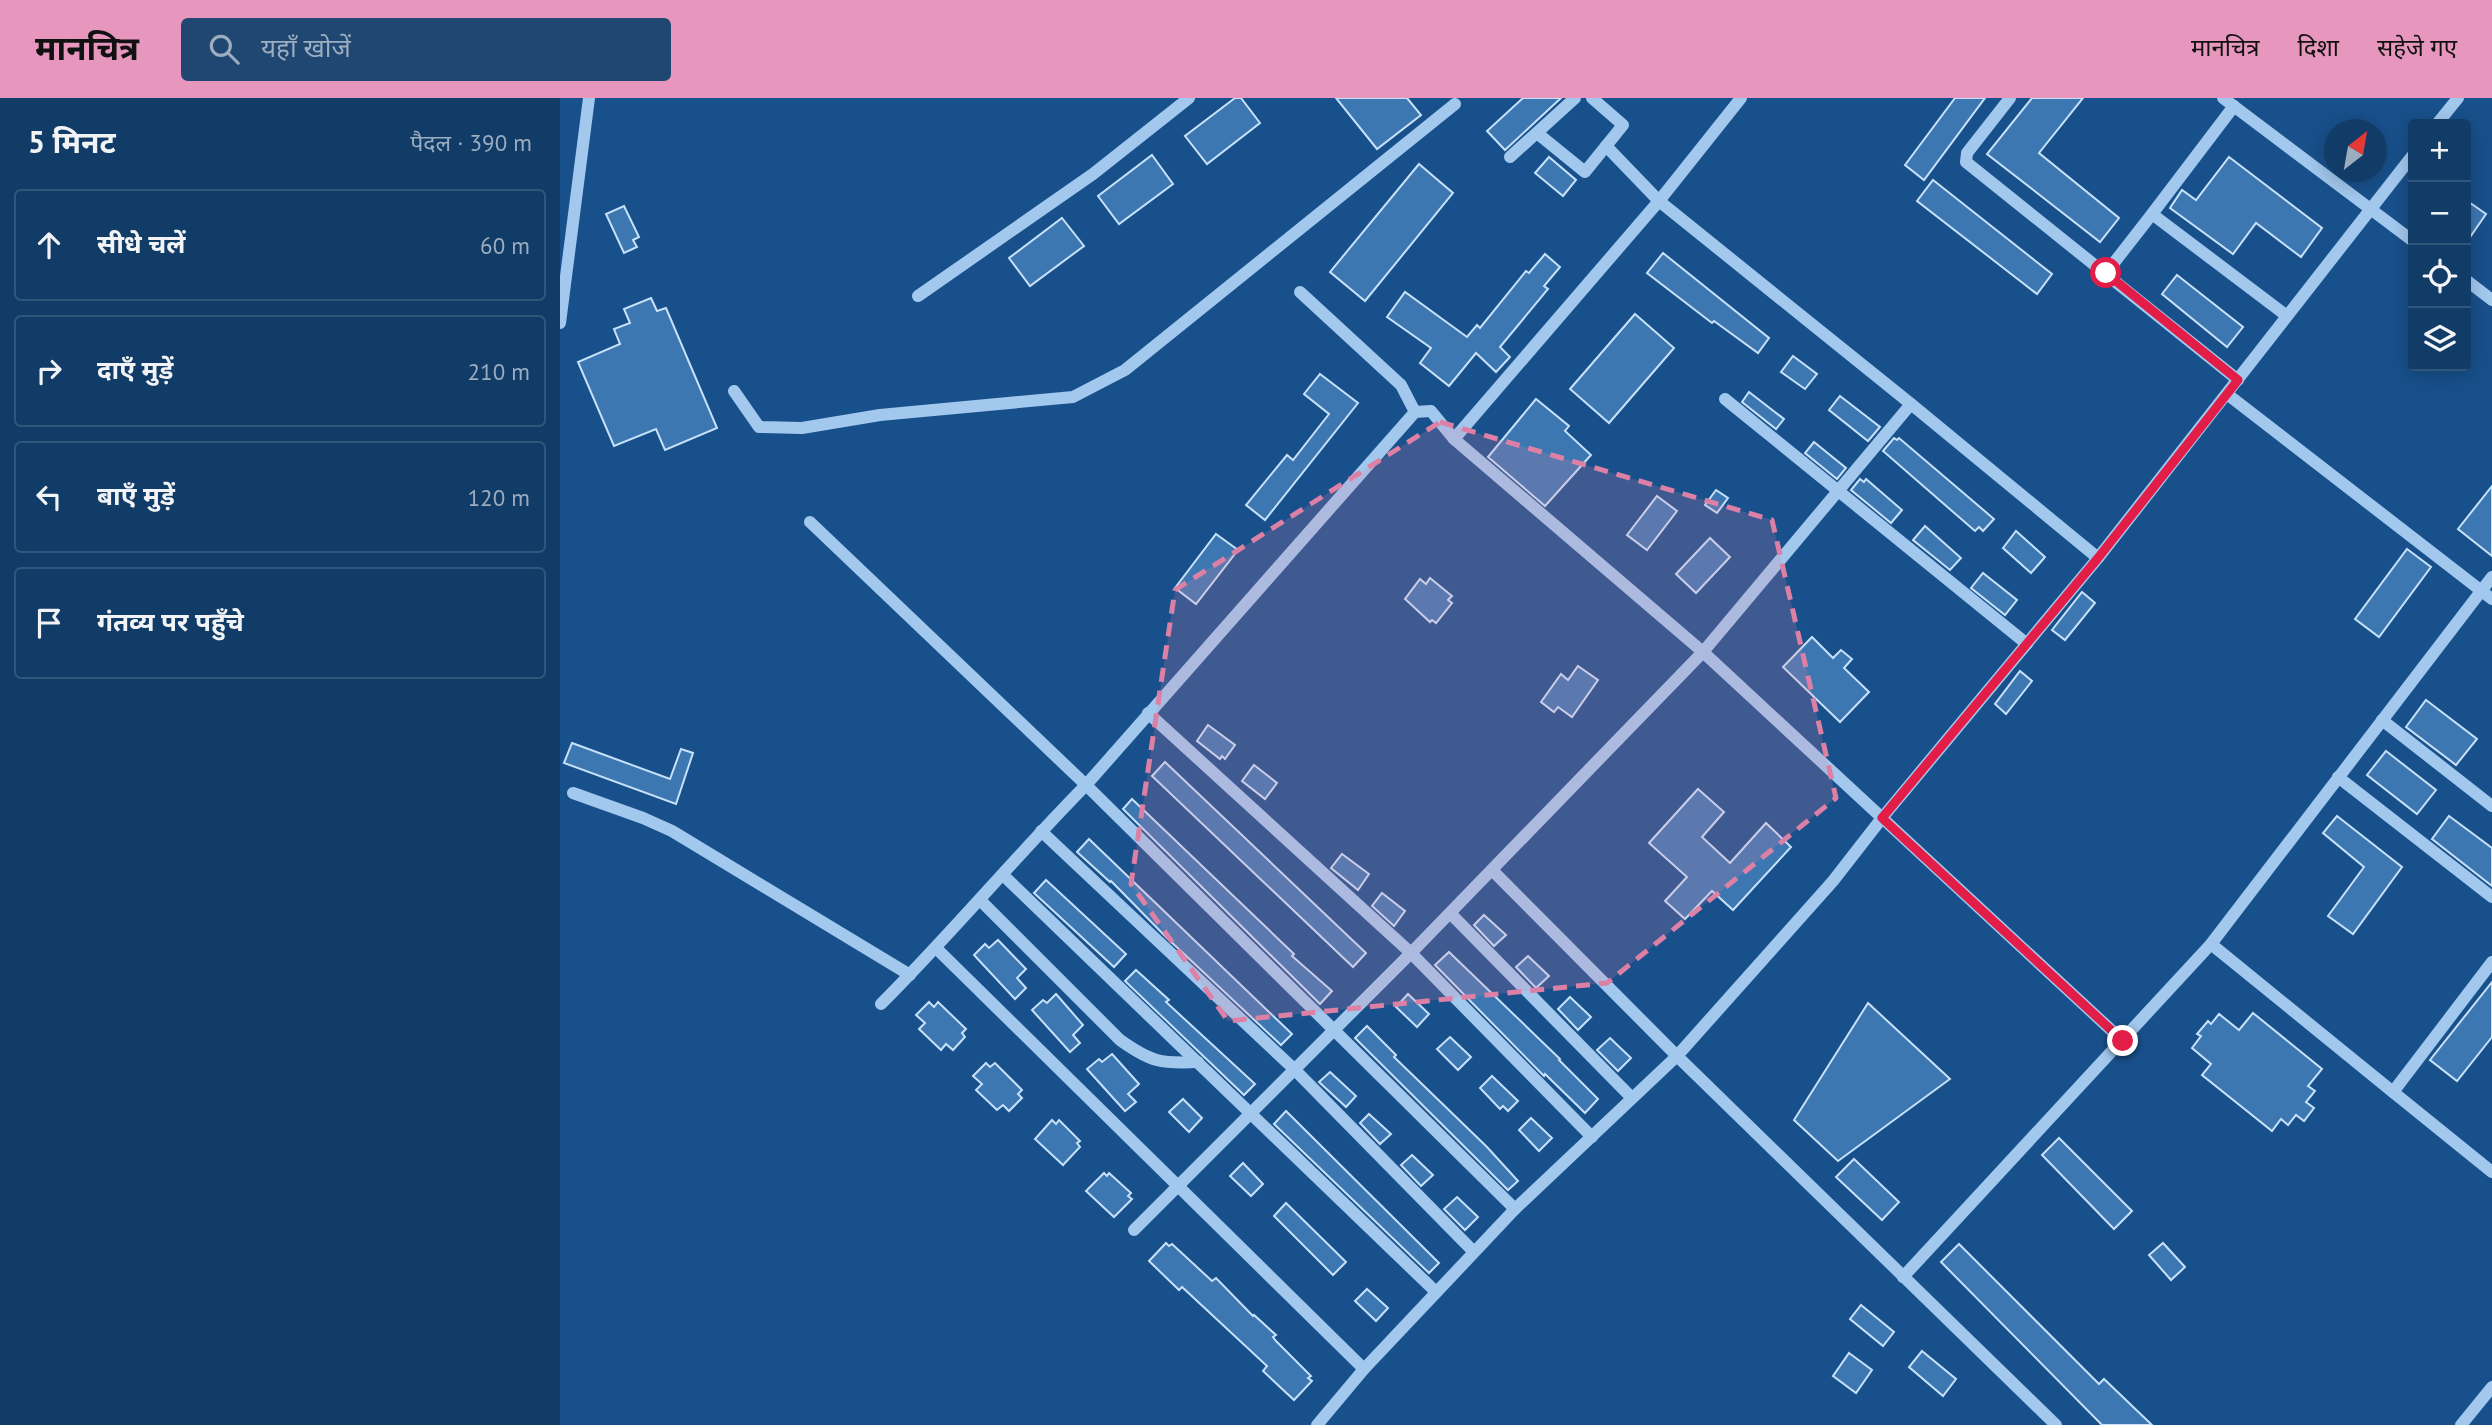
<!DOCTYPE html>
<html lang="hi">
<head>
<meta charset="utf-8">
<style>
  body { margin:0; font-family:"PT Sans","Noto Sans Devanagari",sans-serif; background:#1f4771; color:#f1f3f6 }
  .controls { position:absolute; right:21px; top:21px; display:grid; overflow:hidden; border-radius:7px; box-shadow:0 4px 18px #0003 }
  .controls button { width:63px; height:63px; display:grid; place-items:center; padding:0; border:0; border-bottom:2px solid #31567c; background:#123c68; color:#f1f3f6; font:35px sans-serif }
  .compass { position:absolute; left:1764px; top:21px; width:63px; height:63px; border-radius:50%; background:#123c68; box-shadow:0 4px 18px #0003; rotate:31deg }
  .stop { position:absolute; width:21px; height:21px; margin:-16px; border:5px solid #e11d48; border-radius:50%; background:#fff }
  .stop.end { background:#e11d48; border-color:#fff; box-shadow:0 2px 7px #0008 }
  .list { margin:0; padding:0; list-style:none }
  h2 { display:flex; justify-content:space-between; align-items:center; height:91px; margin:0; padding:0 28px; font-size:30px }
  h2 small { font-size:23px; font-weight:400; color:#9cadc0 }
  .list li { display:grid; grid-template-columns:46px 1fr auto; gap:21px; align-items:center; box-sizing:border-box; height:112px; margin:0 14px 14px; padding:0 14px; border:2px solid #31567c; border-radius:7px }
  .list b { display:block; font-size:26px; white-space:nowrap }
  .list em { font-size:23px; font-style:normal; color:#9cadc0 }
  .icon { flex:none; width:38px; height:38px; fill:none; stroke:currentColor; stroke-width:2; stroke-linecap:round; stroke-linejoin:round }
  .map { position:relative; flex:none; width:1932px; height:1327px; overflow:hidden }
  header { display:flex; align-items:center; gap:42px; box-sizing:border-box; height:98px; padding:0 35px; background:#e797bd; color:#111 }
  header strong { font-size:33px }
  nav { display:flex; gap:38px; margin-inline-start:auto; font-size:24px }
  .search { width:490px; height:63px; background:#1f4771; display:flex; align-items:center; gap:18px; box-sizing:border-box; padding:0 24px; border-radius:7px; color:#9cadc0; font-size:26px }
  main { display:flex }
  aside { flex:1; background:#123c68 }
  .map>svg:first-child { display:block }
  .building { fill:#3c77b2; stroke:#c8e1fa; stroke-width:2 }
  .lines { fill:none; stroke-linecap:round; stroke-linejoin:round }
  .minor { stroke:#a2c8ee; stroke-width:12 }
  .route { stroke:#e11d48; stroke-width:9 }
  .marked { fill:#dd80a5; fill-opacity:0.2; stroke:#dd80a5; stroke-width:5; stroke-dasharray:14 9; stroke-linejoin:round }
</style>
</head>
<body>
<header>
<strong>मानचित्र</strong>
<div class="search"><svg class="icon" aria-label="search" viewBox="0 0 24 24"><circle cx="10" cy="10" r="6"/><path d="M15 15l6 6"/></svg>यहाँ खोजें</div>
<nav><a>मानचित्र</a><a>दिशा</a><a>सहेजे गए</a></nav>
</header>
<main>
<aside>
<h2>5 मिनट<small>पैदल · 390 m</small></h2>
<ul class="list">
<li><svg class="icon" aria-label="ahead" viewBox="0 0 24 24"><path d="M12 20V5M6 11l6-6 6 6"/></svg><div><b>सीधे चलें</b></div><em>60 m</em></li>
<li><svg class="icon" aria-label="right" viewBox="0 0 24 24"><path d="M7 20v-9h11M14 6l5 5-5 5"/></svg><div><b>दाएँ मुड़ें</b></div><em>210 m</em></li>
<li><svg class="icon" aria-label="left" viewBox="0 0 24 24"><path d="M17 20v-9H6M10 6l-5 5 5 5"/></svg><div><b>बाएँ मुड़ें</b></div><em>120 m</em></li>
<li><svg class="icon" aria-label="arrive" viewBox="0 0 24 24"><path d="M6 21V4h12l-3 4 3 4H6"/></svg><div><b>गंतव्य पर पहुँचे</b></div></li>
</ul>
</aside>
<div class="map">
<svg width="1932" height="1327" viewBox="0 0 1932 1327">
  <rect width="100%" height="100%" fill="#18508b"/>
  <g class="building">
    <path d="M675,0H681L700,25L647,66L625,38Z"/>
    <path d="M776,0H847L861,17L817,51Z"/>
    <path d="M963,0H1001L945,52L927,33Z"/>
    <path d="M1395,0H1425L1364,82L1345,67Z"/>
    <path d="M1472,0H1523L1479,55L1559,120L1540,144L1427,56Z"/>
    <path d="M592,57L613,86L559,126L538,98Z"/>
    <path d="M989,59L1016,82L1003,98L975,75Z"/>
    <path d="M1669,59L1762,130L1741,159L1696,125L1673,156L1610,110L1622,92L1636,102Z"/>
    <path d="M859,66L893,95L805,203L770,174Z"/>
    <path d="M1373,82L1492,176L1477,196L1357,103Z"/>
    <path d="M1906,102L1926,116L1906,145Z"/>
    <path d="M64,108L79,139L73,142L77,149L64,155L46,116Z"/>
    <path d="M502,120L524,148L470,188L449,160Z"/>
    <path d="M1103,155L1209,240L1198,255L1154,223L1152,225L1087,175Z"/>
    <path d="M985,156L1000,169L984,188L988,191L940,249L950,259L936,274L916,255L889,288L860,265L871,250L827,219L845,194L907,239L917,227L920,230L966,173L969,175Z"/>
    <path d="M1617,177L1683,229L1667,249L1602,196Z"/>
    <path d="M91,200L97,213L106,210L157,330L105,352L96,331L54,348L18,264L60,246L54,231L70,225L64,211Z"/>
    <path d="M1075,216L1114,250L1049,325L1010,291Z"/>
    <path d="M1233,258L1257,276L1245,291L1221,274Z"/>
    <path d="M760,276L798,305L705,422L686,407L727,357L733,362L769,316L744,296Z"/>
    <path d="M1189,294L1224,321L1216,331L1182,304Z"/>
    <path d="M1280,298L1320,329L1308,343L1269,312Z"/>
    <path d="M976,301L1009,328L1005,333L1031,357L985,408L928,359Z"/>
    <path d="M1334,340L1337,342L1339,340L1434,421L1423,433L1419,429L1415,433L1323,353Z"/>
    <path d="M1254,344L1286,370L1277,381L1245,355Z"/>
    <path d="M1300,381L1304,384L1306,381L1342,412L1331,425L1291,392Z"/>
    <path d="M1932,388V458L1898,431Z"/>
    <path d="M1156,392L1168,400L1157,415L1145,407Z"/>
    <path d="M1097,398L1117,413L1087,452L1067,437Z"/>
    <path d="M1365,428L1401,460L1390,472L1353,442Z"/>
    <path d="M1456,433L1485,459L1471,475L1443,450Z"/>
    <path d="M656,436L678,452L636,506L615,490Z"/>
    <path d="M1150,440L1170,459L1136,495L1116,476Z"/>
    <path d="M1847,451L1871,469L1819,539L1795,521Z"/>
    <path d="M1423,475L1457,502L1445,517L1411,490Z"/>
    <path d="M870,480L892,498L888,502L892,505L876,525L872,522L870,524L845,501L860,481L866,486Z"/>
    <path d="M1522,494L1535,505L1505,542L1492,532Z"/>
    <path d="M1252,539L1273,560L1281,552L1292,561L1284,570L1309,594L1280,624L1223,569Z"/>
    <path d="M1018,568L1038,582L1012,619L998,609L994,614L981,604L1001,576L1008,582Z"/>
    <path d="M1460,573L1472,583L1446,616L1435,606Z"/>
    <path d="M1866,602L1917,641L1896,667L1846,629Z"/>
    <path d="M648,627L675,647L665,661L662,658L660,661L637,643Z"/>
    <path d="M12,645L110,681L121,651L133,655L116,706L4,665Z"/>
    <path d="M1826,653L1876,692L1857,716L1807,677Z"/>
    <path d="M605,664L806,855L793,869L592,678Z"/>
    <path d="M694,667L717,685L705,701L682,683Z"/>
    <path d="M1138,691L1164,714L1142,739L1170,765L1206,725L1231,749L1173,812L1152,793L1125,821L1105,803L1127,779L1089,745Z"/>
    <path d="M572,701L734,856L732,858L772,893L760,906L563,711Z"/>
    <path d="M1777,718L1842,769L1793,836L1768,818L1804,769L1763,735Z"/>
    <path d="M1889,718L1932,750V788L1872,741Z"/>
    <path d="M529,741L732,936L721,947L607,840L551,783L550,784L517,754Z"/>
    <path d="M782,756L809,776L798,792L771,770Z"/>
    <path d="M486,782L566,856L554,869L474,795Z"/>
    <path d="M822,795L845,813L834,828L812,808Z"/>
    <path d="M924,817L946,837L934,848L914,827Z"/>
    <path d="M438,842L466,871L457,880L466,890L455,901L414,857L425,846L429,850Z"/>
    <path d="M889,854L1000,961L999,962L1038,1001L1025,1015L985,976L984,978L875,867Z"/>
    <path d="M968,858L989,878L976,890L956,869Z"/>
    <path d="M576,872L609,902L606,904L695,986L684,997L565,883Z"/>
    <path d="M1932,884V939L1897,983L1870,962Z"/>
    <path d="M496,896L523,927L513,937L520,945L510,954L472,912L483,902L487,905Z"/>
    <path d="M848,896L869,916L857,929L836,909Z"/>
    <path d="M1010,899L1031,919L1018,932L998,911Z"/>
    <path d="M369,904L374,909L378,904L406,931L402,935L405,939L393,952L386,946L381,952L359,931L365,925L356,917Z"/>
    <path d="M1308,905L1390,981L1278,1063L1234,1022Z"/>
    <path d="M1693,915L1762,971L1748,988L1755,993L1746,1004L1754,1010L1744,1023L1736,1017L1728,1027L1721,1021L1712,1033L1642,977L1651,966L1632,950L1641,938L1637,936L1648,923L1651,926L1659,916L1679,932Z"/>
    <path d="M807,928L836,957L834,959L927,1049L958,1083L948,1092L795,940Z"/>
    <path d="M890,939L911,959L898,972L877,951Z"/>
    <path d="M1050,940L1071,960L1058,973L1037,952Z"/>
    <path d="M552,956L579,986L568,996L576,1004L565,1013L527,971L539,961L542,964Z"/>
    <path d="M426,965L430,969L435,965L462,992L458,996L462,1000L449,1013L443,1007L437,1012L416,992L422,986L413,978Z"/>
    <path d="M770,974L796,998L786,1009L759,984Z"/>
    <path d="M932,978L958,1003L948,1013L943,1008L940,1011L920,990Z"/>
    <path d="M623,1001L642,1020L629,1034L609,1014Z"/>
    <path d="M726,1013L879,1165L869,1175L714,1026Z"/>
    <path d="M809,1016L831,1036L820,1046L800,1025Z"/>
    <path d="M971,1020L992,1040L979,1053L959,1032Z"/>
    <path d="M492,1022L496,1026L499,1022L520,1043L517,1045L520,1049L503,1067L475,1041Z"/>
    <path d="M1499,1040L1572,1113L1554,1131L1482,1057Z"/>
    <path d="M852,1057L873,1077L861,1088L841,1067Z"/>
    <path d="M1294,1061L1339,1104L1322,1122L1276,1079Z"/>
    <path d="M683,1065L703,1086L691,1098L670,1078Z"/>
    <path d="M544,1075L547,1078L549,1075L571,1095L568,1098L572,1101L554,1119L526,1093Z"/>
    <path d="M897,1099L918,1119L905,1132L884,1111Z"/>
    <path d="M726,1105L786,1164L773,1177L714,1118Z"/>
    <path d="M606,1145L609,1148L612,1146L652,1183L656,1180L693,1218L694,1217L716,1237L713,1239L716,1243L751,1278L748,1280L752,1283L734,1302L703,1273L707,1268L622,1189L619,1192L589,1163Z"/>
    <path d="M1603,1145L1625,1169L1611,1182L1589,1157Z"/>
    <path d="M1399,1146L1539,1286L1544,1281L1592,1327H1542L1381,1164Z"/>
    <path d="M807,1191L828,1210L816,1223L795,1203Z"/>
    <path d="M1301,1207L1334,1234L1323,1248L1290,1221Z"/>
    <path d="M1362,1253L1396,1281L1383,1298L1349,1269Z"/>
    <path d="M1289,1255L1312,1272L1296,1295L1273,1278Z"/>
  </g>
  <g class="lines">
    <g class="minor">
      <path d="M1181,0L1099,103L894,341L1143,554L1351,306"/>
      <path d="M1450,0L1407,55L1406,64L1678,282"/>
      <path d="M1663,0L1853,143"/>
      <path d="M1674,8L1592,116L1727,218"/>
      <path d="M1877,26L1898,0"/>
      <path d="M977,35L1025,74L1063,27L1032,0"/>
      <path d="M1046,48L1099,103L1351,306L1538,460"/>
      <path d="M950,59L1015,0"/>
      <path d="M1546,175L1592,116"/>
      <path d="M1906,182L1932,202"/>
      <path d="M740,194L841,287L855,314"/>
      <path d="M358,198L533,76L629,0"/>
      <path d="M0,225L29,0"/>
      <path d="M174,293L199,329L242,330L320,317L513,299L565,272L895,6"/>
      <path d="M1667,296L1932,501"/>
      <path d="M1165,301L1467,546"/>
      <path d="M250,424L526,687L955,1111"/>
      <path d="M588,615L851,855L1032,1039"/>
      <path d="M1822,622L1932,708"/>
      <path d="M1778,679L1932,799"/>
      <path d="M13,695L83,720L112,733L350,877"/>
      <path d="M481,733L734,971L914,1154"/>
      <path d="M932,772L1117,958L1496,1327"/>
      <path d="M443,777L876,1194"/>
      <path d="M420,802L560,942C591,964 601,966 638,964"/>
      <path d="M890,815L1072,1000"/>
      <path d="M1651,846L1833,994L1932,864"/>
      <path d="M376,850L804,1271"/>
      <path d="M321,906C392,835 456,758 526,687L855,314L871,313L894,341"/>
      <path d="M1833,994L1932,1074"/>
      <path d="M574,1132L851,855L1143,554L1563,943"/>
      <path d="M1343,1179L1651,846L1932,479"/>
      <path d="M757,1327L804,1271L955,1111L1117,958L1273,783L1322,720L1538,460L1853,57"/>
      <path d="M1901,1327L1932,1289"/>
    </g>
  </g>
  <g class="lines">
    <path class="route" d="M1546,175L1678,282L1538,460L1322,720L1563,943"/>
  </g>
  <path class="marked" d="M880,324L1212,422L1276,700L1047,885L668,923L571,786L615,492Z"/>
</svg>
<div class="controls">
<button>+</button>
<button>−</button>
<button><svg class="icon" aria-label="locate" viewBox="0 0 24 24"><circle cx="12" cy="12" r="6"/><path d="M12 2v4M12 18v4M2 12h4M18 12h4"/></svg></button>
<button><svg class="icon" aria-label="layers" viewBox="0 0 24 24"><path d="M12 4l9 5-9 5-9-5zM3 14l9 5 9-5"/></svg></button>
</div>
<svg class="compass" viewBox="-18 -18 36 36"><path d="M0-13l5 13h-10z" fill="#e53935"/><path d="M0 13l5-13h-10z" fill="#9cadc0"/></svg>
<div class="stop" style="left:1546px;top:175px"></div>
<div class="stop end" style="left:1563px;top:943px"></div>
</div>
</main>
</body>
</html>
